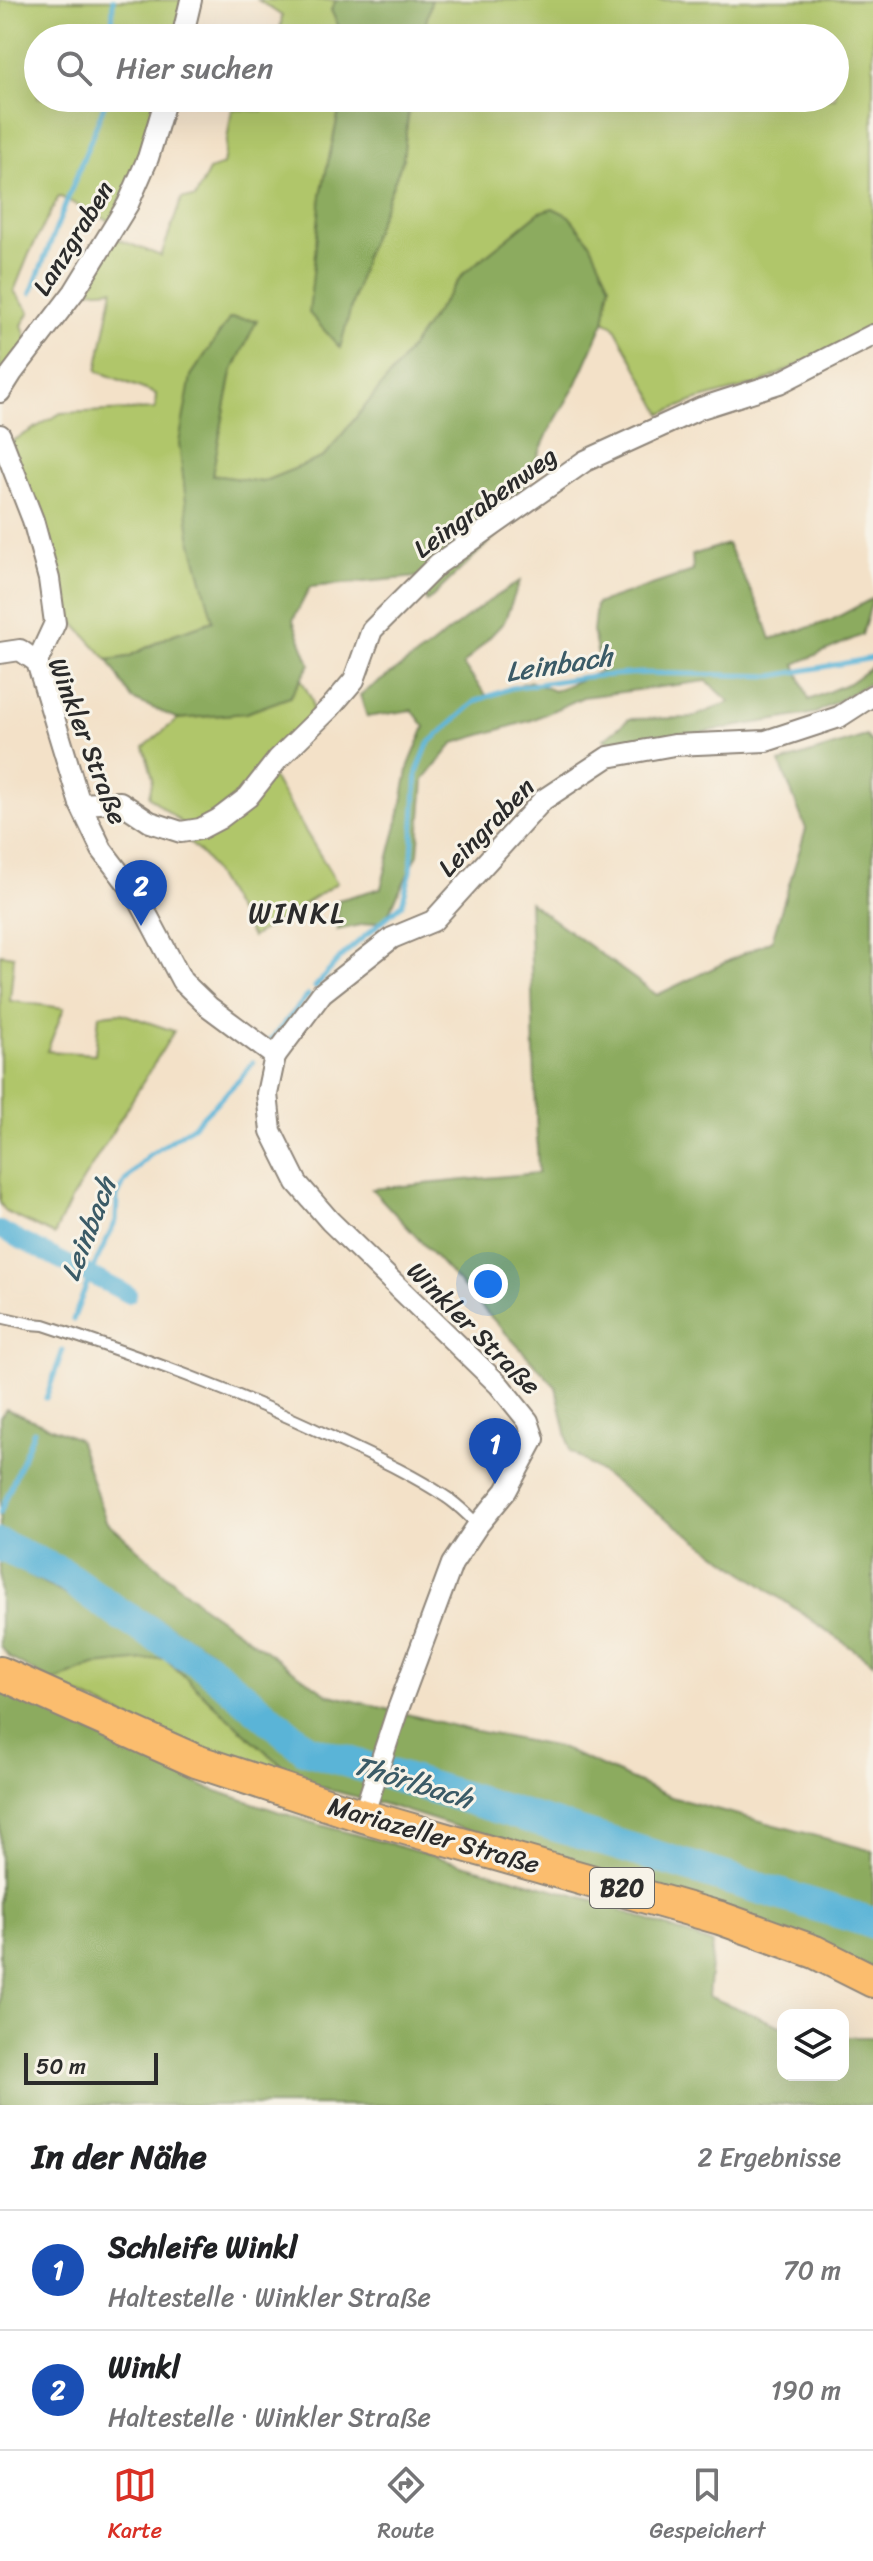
<!DOCTYPE html>
<html lang="de">
<head>
<meta charset="utf-8">
<style>
  body { margin:0; font-family:Sriracha,sans-serif; background:#f2f2f2; color:#202124 }
  .controls { position:absolute; right:24px; bottom:24px; display:grid; overflow:hidden; border-radius:16px; box-shadow:0 8px 32px #0002 }
  .controls button { width:72px; height:72px; display:grid; place-items:center; padding:0; border:0; border-bottom:2px solid #e0e0e0; background:#fff; color:#202124; font:40px sans-serif }
  .scale { position:absolute; left:24px; bottom:20px; width:134px; box-sizing:border-box; padding-left:8px; border:4px solid #2b2b2b; border-top:0; font-size:22px; line-height:28px; white-space:nowrap; color:#2b2b2b; -webkit-text-stroke:6px #f7f3e8; paint-order:stroke }
  .you { position:absolute; left:488px; top:1284px; width:28px; height:28px; margin:-20px; border:6px solid #fff; border-radius:50%; background:#1a73e8; box-shadow:0 0 0 12px #1a73e833 }
  .badge { display:grid; place-items:center; width:52px; height:52px; border-radius:50%; background:#d93025; color:#fff; font-size:26px; font-weight:700 }
  .pin { position:absolute; translate:-50% -66px; filter:drop-shadow(0 2px 4px #0008) }
  .pin::after { content:''; position:absolute; top:42px; width:28px; height:24px; background:inherit; clip-path:polygon(0 0,100% 0,50% 100%) }
  .list { margin:0; padding:0; list-style:none }
  h2 { display:flex; justify-content:space-between; align-items:center; height:104px; margin:0; padding:0 32px; font-size:34px }
  h2 small { font-size:26px; font-weight:400; color:#757577 }
  .list li { display:grid; grid-template-columns:52px 1fr auto; gap:24px; align-items:center; box-sizing:border-box; height:120px; padding:0 32px; border-top:2px solid #e0e0e0 }
  .list b { display:block; font-size:30px; white-space:nowrap }
  .list p { margin:0; font-size:26px; white-space:nowrap; color:#757577 }
  .list em { font-size:26px; font-style:normal; color:#757577 }
  .icon { flex:none; width:44px; height:44px; fill:none; stroke:currentColor; stroke-width:2; stroke-linecap:round; stroke-linejoin:round }
  .map { position:relative; flex:none; width:873px; height:2105px; overflow:hidden }
  .search { position:absolute; background:#fff; box-shadow:0 8px 32px #0002; left:24px; right:24px; top:24px; height:88px; display:flex; align-items:center; gap:20px; box-sizing:border-box; padding:0 28px; border-radius:44px; color:#757577; font-size:30px }
  .sheet { height:344px; background:#fff }
  nav { display:flex; justify-content:space-around; align-items:center; box-sizing:border-box; height:112px; border-top:2px solid #e0e0e0; background:#fff; font-size:22px; color:#757577 }
  nav a { display:grid; justify-items:center; gap:4px }
  nav .on { color:#d93025 }
  .map>svg:first-child { display:block }
  .green { fill:#b0c66b; stroke:#6e784b; stroke-width:2 }
  .forest { fill:#8cab5f; stroke:#5c6b45; stroke-width:2 }
  .lines { fill:none; stroke-linecap:round; stroke-linejoin:round }
  .stream { stroke:#5ab4d7; stroke-width:5 }
  .canal { stroke:#5ab4d7; stroke-width:18 }
  .river { stroke:#5ab4d7; stroke-width:32 }
  .lane-casing { stroke:#8f867a; stroke-width:14 }
  .street-casing { stroke:#8f867a; stroke-width:24 }
  .primary-casing { stroke:#8f867a; stroke-width:36 }
  .lane { stroke:#fff; stroke-width:10 }
  .street { stroke:#fff; stroke-width:20 }
  .primary { stroke:#fbbd6e; stroke-width:32 }
  .labels { text-anchor:middle; dominant-baseline:central; stroke-width:6; stroke-linejoin:round; paint-order:stroke }
  .shield { fill:#f7f3e8; stroke:#686764; stroke-width:2 }
  .shield-label { font-size:24px; font-weight:bold; fill:#2b2b2b }
  .street-label { font-size:26px; fill:#2b2b2b; stroke:#f7f3e8 }
  .water-label { font-size:28px; font-style:italic; fill:#3b5b67; stroke:#f7f3e8 }
  .quarter-label { font-size:30px; letter-spacing:2px; fill:#2b2b2b; stroke:#f7f3e8 }
</style>
</head>
<body>
<div class="map">
<svg width="873" height="2105" viewBox="0 0 873 2105">
  <rect width="100%" height="100%" fill="#f7f3e8"/>
  <filter id="ink" filterUnits="userSpaceOnUse"><feTurbulence type="fractalNoise" baseFrequency=".0125" numOctaves="2"/><feDisplacementMap in="SourceGraphic" scale="16" xChannelSelector="R" yChannelSelector="G"/><feConvolveMatrix kernelMatrix="1 2 1 2 8 2 1 2 1" color-interpolation-filters="sRGB"/></filter>
  <filter id="wash" filterUnits="userSpaceOnUse"><feTurbulence type="fractalNoise" baseFrequency=".006" numOctaves="4" result="noise"/><feDisplacementMap in="SourceGraphic" scale="32" xChannelSelector="R" yChannelSelector="G"/><feGaussianBlur stdDeviation="1.8" result="paint"/><feColorMatrix in="noise" values="0 0 0 0 0 0 0 0 0 0 0 0 0 0 0 0 0 1.4 0 .05"/><feComposite in="paint" operator="in"/></filter>
  <g filter="url(#wash)">
    <rect width="100%" height="100%" fill="#f3e1c8"/>
    <g class="green">
      <path d="M0,0H186L177,38H38V98H160L146,145L111,222L59,196L29,254L14,291L30,312L22,325L28,343L0,379Z"/>
      <path d="M258,0H336L331,10L344,38H279L282,16Z"/>
      <path d="M431,0H873V328L761,383L697,400L662,414L614,326L604,321L610,285L553,208L540,212L463,274L397,367L324,457L262,482L212,475L232,372L256,320L230,318L191,376L213,621L174,634L128,657L108,660L71,620L61,625L11,442L61,413L155,409L156,394L97,371L113,289L85,291L112,237L161,256L182,198H195L209,170L223,165L232,109L262,111L261,98H342L321,195L340,347L366,253L403,159L410,98H835V38H422Z"/>
      <path d="M301,679L312,700L313,714L259,775L204,823L184,825L149,796L153,778L144,747L178,719L246,713L290,697Z"/>
      <path d="M273,778L337,883L252,937L206,859L188,841L202,834Z"/>
      <path d="M0,954L14,956L10,1001L64,1008L47,1051L95,1054L99,1015L121,1013L174,1031L71,1200L54,1235L6,1212L0,1203Z"/>
      <path d="M165,1658L239,1728L301,1782L219,1761L52,1682L94,1665Z"/>
    </g>
    <g class="forest">
      <path d="M336,0H431V2L422,38H344L331,10Z"/>
      <path d="M342,98H410L403,159L366,253L340,348L309,313L321,195Z"/>
      <path d="M553,208L569,216L590,242L610,285L604,322L577,383L548,433L507,525L427,602L418,577L310,587L293,620L310,664L290,697L246,713L178,719L132,699L108,660L128,657L174,634L213,621L190,536L179,443L191,376L230,318L257,320L232,372L212,475L262,482L324,457L397,367L463,274L540,212Z"/>
      <path d="M727,544L762,613L771,639L830,621L873,598L862,635L795,664L809,700L849,683L873,666V681L816,713L616,747L604,739L629,719L691,718L730,702L707,681L583,697L532,720L454,743L424,780L418,854L385,920L337,930L338,900L381,888L400,813L409,765L425,727L412,710L367,717L360,695L424,651L483,605L520,581L504,622L463,665L487,696L530,681L554,691L601,671L593,632L596,604L693,571L692,555Z"/>
      <path d="M866,736L873,744V1663L570,1451L556,1387L372,1189L538,1173L529,902L657,995L772,940L806,829L780,763Z"/>
      <path d="M6,1409L78,1439L106,1521L202,1606L327,1694L466,1729L558,1747L671,1797L873,1851V1910L306,1738L211,1651L65,1564L0,1532V1417Z"/>
      <path d="M0,1559L162,1647L304,1755L411,1791L873,1934V1968L556,1858L387,1805L301,1782L239,1728L165,1658L94,1665L52,1682L10,1658L0,1646Z"/>
      <path d="M0,1687L205,1787L310,1822L596,1901L713,1944L708,1996L783,2027V2075H843V2037H873V2105H0Z"/>
    </g>
    <g class="lines">
      <g class="stream">
        <path d="M112,38L113,0"/>
        <path d="M31,293L107,98"/>
        <path d="M315,987L343,955L402,904L411,871L417,772L428,744L476,701L511,688L584,677L642,673L773,676L873,658"/>
        <path d="M270,1040L308,995"/>
        <path d="M73,1320L93,1268L116,1221L117,1197L125,1181L148,1156L193,1126L241,1078L253,1062"/>
        <path d="M46,1398L63,1350"/>
        <path d="M0,1513L34,1431"/>
      </g>
      <path class="canal" d="M0,1230L128,1294"/>
      <path class="river" d="M0,1545L63,1574L120,1614L206,1666L306,1749L873,1923"/>
    </g>
  </g>
  <g filter="url(#ink)">
    <g class="lines">
      <defs>
        <path id="lane" d="M0,1317L31,1324L44,1325C141,1357 235,1391 327,1435C367,1454 409,1472 446,1497C457,1504 468,1515 478,1525"/>
        <g id="street">
          <path d="M182,38L191,0"/>
          <path d="M0,392L12,373L74,292L128,204L148,158L166,98"/>
          <path d="M0,435L33,520L49,579L55,623L37,662"/>
          <path d="M0,653L20,650L37,662L80,804L102,850L137,896L182,981L209,1007L275,1056L267,1094L271,1131L297,1183L330,1221L499,1385L528,1421L534,1439L506,1491L478,1525L452,1564L397,1712L363,1816"/>
          <path d="M80,804L120,802L150,822L181,832L200,829L219,819L248,797L278,759L330,708L354,680L372,630L438,564L585,461L701,408L779,383L873,335"/>
          <path d="M275,1056L322,993L392,938L433,921L543,800L608,757L674,745L766,741L839,717L873,695"/>
        </g>
        <path id="primary" d="M0,1673L196,1761L363,1816L720,1918L815,1952L873,1981"/>
      </defs>
      <use href="#lane" class="lane-casing"/>
      <use href="#street" class="street-casing"/>
      <use href="#primary" class="primary-casing"/>
      <use href="#lane" class="lane"/>
      <use href="#street" class="street"/>
      <use href="#primary" class="primary"/>
    </g>
  </g>
  <g class="labels">
    <rect class="shield" x="590" y="1868" width="64" height="40" rx="6"/>
    <g class="shield-label">
      <text x="622" y="1888">B20</text>
    </g>
    <g class="street-label">
      <text transform="translate(73 238) rotate(-58)">Lanzgraben</text>
      <text transform="translate(485 502) rotate(-36)">Leingrabenweg</text>
      <text transform="translate(88 741) rotate(69)">Winkler Straße</text>
      <text transform="translate(486 827) rotate(-46)">Leingraben</text>
      <text transform="translate(474 1328) rotate(45)">Winkler Straße</text>
      <text transform="translate(434 1835) rotate(16)">Mariazeller Straße</text>
    </g>
    <g class="water-label">
      <text transform="translate(559 664) rotate(-9)">Leinbach</text>
      <text transform="translate(88 1229) rotate(-69)">Leinbach</text>
      <text transform="translate(413 1782) rotate(17)">Thörlbach</text>
    </g>
    <g class="quarter-label">
      <text x="297" y="913">WINKL</text>
    </g>
  </g>
</svg>
<div class="controls">
<button><svg class="icon" aria-label="layers" viewBox="0 0 24 24"><path d="M12 4l9 5-9 5-9-5zM3 14l9 5 9-5"/></svg></button>
</div>
<div class="scale">50 m</div>
<div class="you"></div>
<div class="pin badge" style="left:495px;top:1484px;background:#1a4fb4">1</div>
<div class="pin badge" style="left:141px;top:926px;background:#1a4fb4">2</div>
<div class="search"><svg class="icon" aria-label="search" viewBox="0 0 24 24"><circle cx="10" cy="10" r="6"/><path d="M15 15l6 6"/></svg>Hier suchen</div>
</div>
<section class="sheet">
<h2>In der Nähe<small>2 Ergebnisse</small></h2>
<ul class="list">
<li><span class="badge" style="background:#1a4fb4">1</span><div><b>Schleife Winkl</b><p>Haltestelle · Winkler Straße</p></div><em>70 m</em></li>
<li><span class="badge" style="background:#1a4fb4">2</span><div><b>Winkl</b><p>Haltestelle · Winkler Straße</p></div><em>190 m</em></li>
</ul>
</section>
<nav>
<a class="on"><svg class="icon" aria-label="map" viewBox="0 0 24 24"><path d="M3 6l6-2 6 2 6-2v14l-6 2-6-2-6 2zM9 4v14M15 6v14"/></svg>Karte</a>
<a><svg class="icon" aria-label="directions" viewBox="0 0 24 24"><path d="M12 3l9 9-9 9-9-9zM9 14v-3h6M13 9l2 2-2 2"/></svg>Route</a>
<a><svg class="icon" aria-label="saved" viewBox="0 0 24 24"><path d="M7 4h10v16l-5-4-5 4z"/></svg>Gespeichert</a>
</nav>
</body>
</html>
